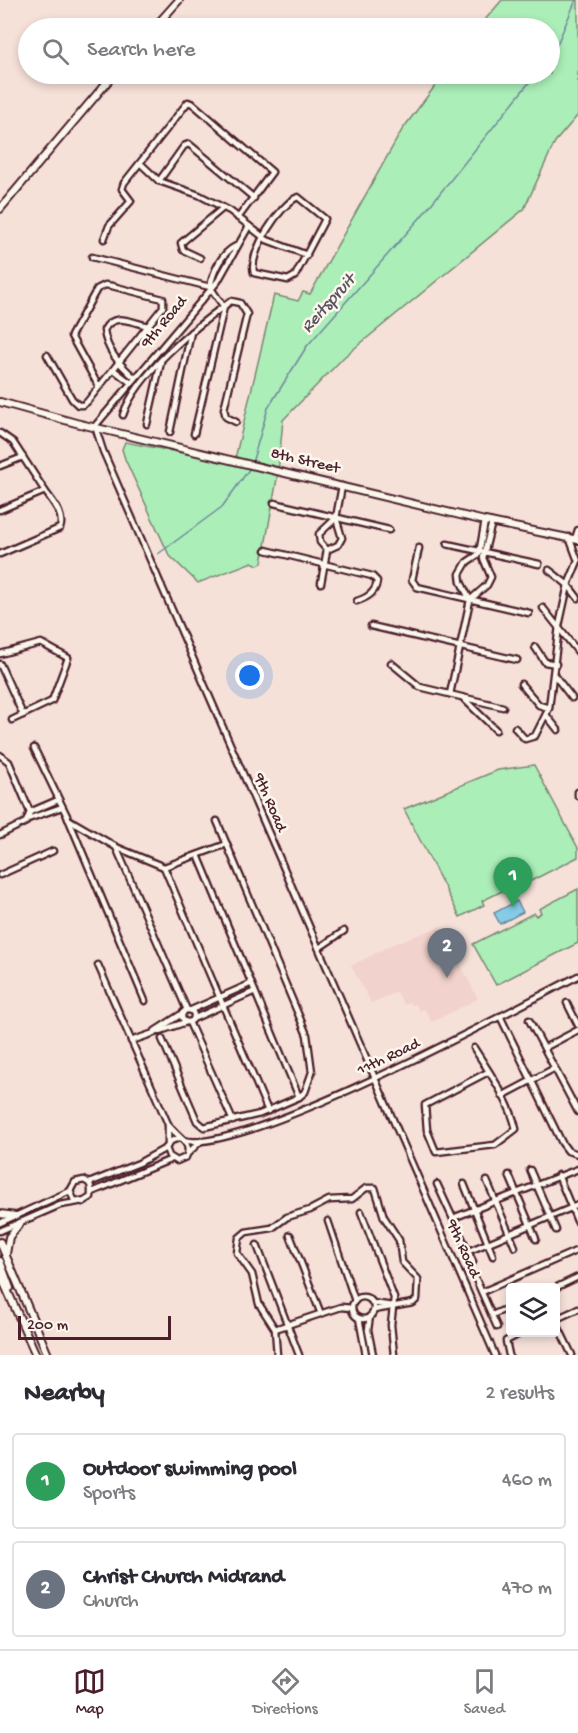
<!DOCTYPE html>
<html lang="en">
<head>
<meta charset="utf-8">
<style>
  body { margin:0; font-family:"Gochi Hand",sans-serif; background:#f2f2f3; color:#2b2b33 }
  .controls { position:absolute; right:18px; bottom:18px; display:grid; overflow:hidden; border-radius:6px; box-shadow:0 3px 9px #0003 }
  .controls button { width:54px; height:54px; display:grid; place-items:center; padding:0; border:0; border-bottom:2px solid #e1e1e2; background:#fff; color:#2b2b33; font:30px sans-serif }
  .scale { position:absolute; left:18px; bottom:15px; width:153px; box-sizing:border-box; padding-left:6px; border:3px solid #4a1f2b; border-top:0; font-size:16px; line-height:21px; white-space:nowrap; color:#4a1f2b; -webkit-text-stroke:4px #fbf7ec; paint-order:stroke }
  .you { position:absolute; left:250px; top:676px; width:21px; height:21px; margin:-15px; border:4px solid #fff; border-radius:50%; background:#1a73e8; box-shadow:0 0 0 9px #1a73e833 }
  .badge { display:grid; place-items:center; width:39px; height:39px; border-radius:50%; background:#4a1f2b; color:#fff; font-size:20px; font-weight:700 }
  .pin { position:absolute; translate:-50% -50px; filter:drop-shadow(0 2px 3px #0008) }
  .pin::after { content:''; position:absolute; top:32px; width:21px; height:18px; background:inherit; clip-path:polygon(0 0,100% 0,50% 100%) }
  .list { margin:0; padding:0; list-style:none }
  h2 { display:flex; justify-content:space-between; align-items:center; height:78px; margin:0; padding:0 24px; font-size:26px }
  h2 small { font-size:20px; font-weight:400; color:#7c7c81 }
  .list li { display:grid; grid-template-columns:39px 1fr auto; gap:18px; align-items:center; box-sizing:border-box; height:96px; margin:0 12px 12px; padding:0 12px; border:2px solid #e1e1e2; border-radius:6px }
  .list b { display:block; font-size:22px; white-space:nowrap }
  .list p { margin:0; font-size:20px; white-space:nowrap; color:#7c7c81 }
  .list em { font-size:20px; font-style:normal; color:#7c7c81 }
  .icon { flex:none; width:33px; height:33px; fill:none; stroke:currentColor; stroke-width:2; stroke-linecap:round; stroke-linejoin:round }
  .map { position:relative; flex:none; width:578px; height:1355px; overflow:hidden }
  .search { position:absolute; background:#fff; box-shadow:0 3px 9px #0003; left:18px; right:18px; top:18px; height:66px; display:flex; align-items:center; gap:15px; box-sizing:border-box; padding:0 21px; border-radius:33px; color:#7c7c81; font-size:22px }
  .sheet { height:294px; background:#fff }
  nav { display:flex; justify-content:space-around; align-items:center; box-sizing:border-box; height:84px; border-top:2px solid #e1e1e2; background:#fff; font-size:16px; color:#7c7c81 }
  nav a { display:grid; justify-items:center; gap:3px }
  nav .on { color:#4a1f2b }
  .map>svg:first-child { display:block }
  .built { fill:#f2d2cc }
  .green { fill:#abeeb8; stroke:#7a8672; stroke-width:1.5 }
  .water { fill:#86cce7; stroke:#6e879c; stroke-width:1.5 }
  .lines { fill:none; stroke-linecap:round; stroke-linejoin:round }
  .stream { stroke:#6e879c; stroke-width:1.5 }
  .street-casing { stroke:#4a1f2b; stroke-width:9 }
  .secondary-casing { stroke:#4a1f2b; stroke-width:10 }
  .street { stroke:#fbf7ec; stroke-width:4.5 }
  .secondary { stroke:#fbf7ec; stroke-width:6 }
  .labels { text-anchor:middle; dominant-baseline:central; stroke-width:5; stroke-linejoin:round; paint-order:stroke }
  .street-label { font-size:16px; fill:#4a1f2b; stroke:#fbf7ec }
  .water-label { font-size:18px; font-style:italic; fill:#5c5363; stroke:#fbf7ec }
</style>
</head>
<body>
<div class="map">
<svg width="578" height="1355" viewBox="0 0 578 1355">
  <rect width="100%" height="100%" fill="#f6e1d9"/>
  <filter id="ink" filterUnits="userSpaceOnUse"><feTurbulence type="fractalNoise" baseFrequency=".0167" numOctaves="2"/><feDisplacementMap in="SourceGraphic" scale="12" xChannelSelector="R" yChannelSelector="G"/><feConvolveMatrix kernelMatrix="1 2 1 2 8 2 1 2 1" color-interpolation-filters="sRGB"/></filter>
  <g filter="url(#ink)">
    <path class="built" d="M442,926L478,999L432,1022L424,1009L419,1011L416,1004L411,1005L409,1002L404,1005L397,992L371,1003L351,966L393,944Z"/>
    <g class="green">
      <path d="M502,0H578V115L555,142L524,209L344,357L283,420L278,473L262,563L258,565L252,562L198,583L169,555L125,459L122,449L125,442L234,463L274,295L298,301L303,292L310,294L402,130L444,74H550V28H478Z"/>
      <path d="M534,765L578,848V857L525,884H516L482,901L484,905L460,917L404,809L498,770Z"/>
      <path d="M578,889V943L496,985L473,944L534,913L536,916L541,913L539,909Z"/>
    </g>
    <path class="water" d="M517,901L523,912L500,924L494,913Z"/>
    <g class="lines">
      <g class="stream">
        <path d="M550,57L555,49L576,0"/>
        <path d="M252,463L268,408L307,346L420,218L536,74"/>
        <path d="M158,554L222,507L250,468"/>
      </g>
      <defs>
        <g id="street">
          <path d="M140,163L159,181L199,195L230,211L267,240L307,255"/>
          <path d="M159,181L184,146L189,144L254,198"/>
          <path d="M298,197L325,219L295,276L288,280L254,273C248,253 280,204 298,197Z"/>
          <path d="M249,226L218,281L95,426L103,451L495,1355"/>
          <path d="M104,239L109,226L131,201L122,189L124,183L188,102L193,104L272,172L238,218"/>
          <path d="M92,257L210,287"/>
          <path d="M200,258L183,250L181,243L223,208"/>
          <path d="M47,355L72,399L78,405H83L87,402L163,307V299L112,286L105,285L97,289L71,336L99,387"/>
          <path d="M114,370L131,383"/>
          <path d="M135,378C120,365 106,350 104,330C113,312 131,322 148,326"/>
          <path d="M123,415C136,375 196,326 231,301L240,303L247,314L224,409L226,417L236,422"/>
          <path d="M147,424L161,362"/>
          <path d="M170,432L191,332"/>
          <path d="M0,433L13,442L45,491L0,510"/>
          <path d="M194,434L224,307L210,287C213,272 221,253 236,246"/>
          <path d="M0,466L23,457"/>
          <path d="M274,503L389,530"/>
          <path d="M575,539L578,530"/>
          <path d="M447,544L539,564"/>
          <path d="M419,548L412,580L417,587L529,613"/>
          <path d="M266,550L372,576L377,581C376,593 367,598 357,601"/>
          <path d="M327,550L338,545L342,538L336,518L342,486"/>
          <path d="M327,550L320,542L319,534L336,518"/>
          <path d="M0,554L60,528C65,515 52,501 45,491"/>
          <path d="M549,570L568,585L578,598"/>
          <path d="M321,583L327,550"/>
          <path d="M470,600L487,585L491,577L483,558L492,522"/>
          <path d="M543,608L578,652"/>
          <path d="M371,626L517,660"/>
          <path d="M535,647L545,662L556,664"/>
          <path d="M0,654L41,643L68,658L52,701L12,720"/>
          <path d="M391,663L420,687L503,707"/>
          <path d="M0,664L23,715"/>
          <path d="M555,676L572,698"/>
          <path d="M521,684L539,705L549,708"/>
          <path d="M450,694L470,600L461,582L460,574L467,562L479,554L485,521"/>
          <path d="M464,699L496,730"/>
          <path d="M547,716L558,730"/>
          <path d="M515,728L525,739L535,736L549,708L559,626L568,585L578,561L569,537"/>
          <path d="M34,748L68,818L145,1001"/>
          <path d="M0,755L9,762L30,812L26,822L0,835"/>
          <path d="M578,792V796"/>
          <path d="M30,812L58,800"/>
          <path d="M28,819L62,807"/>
          <path d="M68,819L116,847L164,867L227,844"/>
          <path d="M116,847L187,1010"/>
          <path d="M198,855L299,1097"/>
          <path d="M164,867L268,1111"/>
          <path d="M0,875L53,851"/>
          <path d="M319,948L344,931"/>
          <path d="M98,965L168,1124C175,1136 194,1142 186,1157L177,1161L169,1156L166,1148L171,1141L179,1138"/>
          <path d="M567,1003L578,1025"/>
          <circle cx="188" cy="1016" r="6"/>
          <path d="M191,1010L250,984"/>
          <path d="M500,1016L562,1143L568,1151L578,1154"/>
          <path d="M195,1018L253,992"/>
          <path d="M529,1020L578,1112"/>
          <path d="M189,1022L233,1121"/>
          <path d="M155,1031L183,1013"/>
          <path d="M162,1039L197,1121L204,1127L260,1114L299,1097L305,1092L312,1072L307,1035L217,821"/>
          <path d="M131,1041L186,1022"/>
          <path d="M474,1048C489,1072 510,1101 516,1129L495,1145L436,1152L427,1130L425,1105L488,1072"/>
          <path d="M544,1048L578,1030"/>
          <path d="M502,1096L555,1068"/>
          <path d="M168,1124V1144"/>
          <path d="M183,1140C241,1157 514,1009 578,976"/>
          <path d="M188,1153L201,1141"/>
          <path d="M530,1170L556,1230"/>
          <path d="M509,1175L536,1239"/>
          <path d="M558,1175L577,1221"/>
          <path d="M487,1181L515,1247"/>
          <path d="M89,1183L91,1187V1197L83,1202L74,1200L70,1191L75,1182L84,1180L89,1183L139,1163L166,1148"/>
          <path d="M437,1184L473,1262"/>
          <path d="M464,1184L493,1256"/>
          <path d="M92,1192L172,1159"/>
          <path d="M361,1212L394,1298L391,1325L394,1355"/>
          <path d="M453,1218L578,1169"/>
          <path d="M328,1221L355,1301"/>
          <path d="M0,1223L70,1191"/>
          <path d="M0,1231L60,1205L78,1202"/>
          <path d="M290,1235L321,1314"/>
          <path d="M257,1245L299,1355"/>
          <path d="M469,1251L578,1205"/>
          <path d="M474,1275L497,1327"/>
          <path d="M555,1288L578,1277"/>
          <path d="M482,1292L578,1250"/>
          <circle cx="363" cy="1308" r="11"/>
          <path d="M372,1303L393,1306"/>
          <path d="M492,1315L510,1307"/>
          <path d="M370,1316L368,1330L373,1355"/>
          <path d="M359,1318L366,1355"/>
          <path d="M556,1319L578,1309"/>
          <path d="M556,1322L572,1355"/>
          <path d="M275,1329L341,1307L352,1308"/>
          <path d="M277,1355L275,1329L259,1304L252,1274L237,1253L239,1238L246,1232L272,1228L287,1217L310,1210L329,1200L352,1199L366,1188H375L384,1217L399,1240L402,1262L418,1279L417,1299L413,1303L374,1310"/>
          <path d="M509,1355L506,1341L523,1332"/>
        </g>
        <g id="secondary">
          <path d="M154,28L179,0"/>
          <path d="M0,209L114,74"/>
          <path d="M0,402L76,423L485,521L578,540"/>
          <path d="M0,1214L16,1216"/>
          <path d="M0,1242L48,1355"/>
          <path d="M6,1254L9,1237L20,1223"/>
          <path d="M0,1261L10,1288"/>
          <path d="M0,1274L36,1355"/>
        </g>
      </defs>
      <use href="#street" class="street-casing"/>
      <use href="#secondary" class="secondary-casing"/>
      <use href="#street" class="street"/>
      <use href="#secondary" class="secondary"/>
    </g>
  </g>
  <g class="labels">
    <g class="street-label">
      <text transform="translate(165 323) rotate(-50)">9th Road</text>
      <text transform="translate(305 462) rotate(13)">8th Street</text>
      <text transform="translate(269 803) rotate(67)">9th Road</text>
      <text transform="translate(389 1058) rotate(-25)">11th Road</text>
      <text transform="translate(462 1249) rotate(66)">9th Road</text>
    </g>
    <g class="water-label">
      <text transform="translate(329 304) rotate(-48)">Reitspruit</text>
    </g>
  </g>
</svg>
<div class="controls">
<button><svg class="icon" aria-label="layers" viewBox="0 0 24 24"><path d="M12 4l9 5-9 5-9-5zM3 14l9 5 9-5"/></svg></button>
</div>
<div class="scale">200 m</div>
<div class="you"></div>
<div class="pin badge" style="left:513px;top:907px;background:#2e9e5b">1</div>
<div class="pin badge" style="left:447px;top:978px;background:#6b7280">2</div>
<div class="search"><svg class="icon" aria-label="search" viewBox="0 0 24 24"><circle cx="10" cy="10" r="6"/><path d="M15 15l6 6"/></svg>Search here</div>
</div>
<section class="sheet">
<h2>Nearby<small>2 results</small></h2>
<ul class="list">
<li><span class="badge" style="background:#2e9e5b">1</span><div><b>Outdoor swimming pool</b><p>Sports</p></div><em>460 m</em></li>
<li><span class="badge" style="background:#6b7280">2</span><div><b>Christ Church Midrand</b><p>Church</p></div><em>470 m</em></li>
</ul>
</section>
<nav>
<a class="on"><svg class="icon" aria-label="map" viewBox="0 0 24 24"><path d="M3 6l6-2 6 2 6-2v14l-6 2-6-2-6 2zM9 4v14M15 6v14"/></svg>Map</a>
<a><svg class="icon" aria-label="directions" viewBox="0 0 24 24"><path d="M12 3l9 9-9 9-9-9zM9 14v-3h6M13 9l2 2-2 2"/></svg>Directions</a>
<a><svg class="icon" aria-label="saved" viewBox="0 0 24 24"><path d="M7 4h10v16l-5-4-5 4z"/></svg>Saved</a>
</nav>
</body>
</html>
